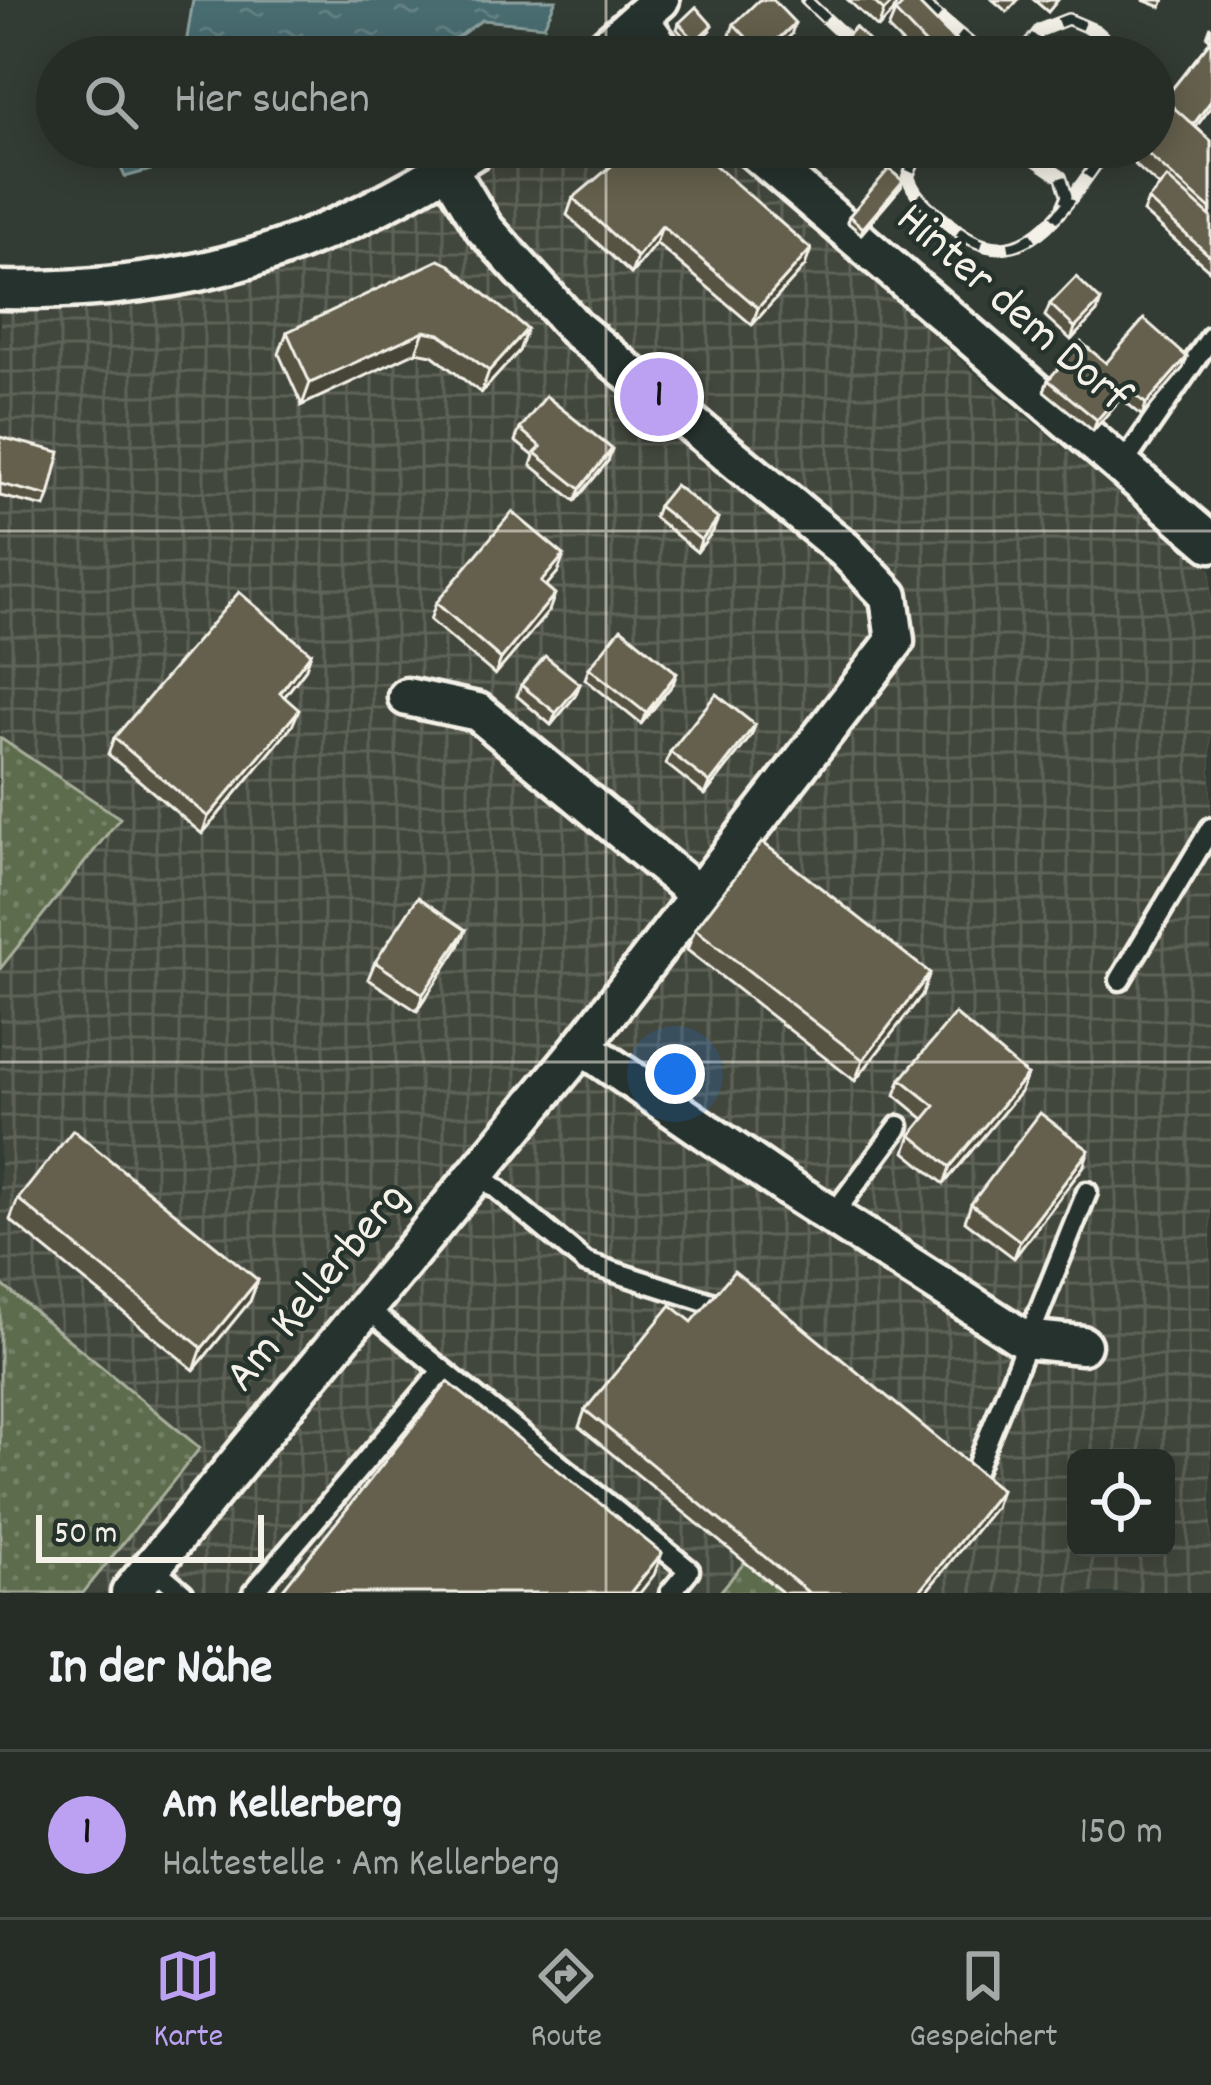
<!DOCTYPE html>
<html lang="de">
<head>
<meta charset="utf-8">
<style>
  body { margin:0; font-family:Dekko,sans-serif; background:#2e352f; color:#f1f3f6 }
  .controls { position:absolute; right:36px; bottom:36px; display:grid; overflow:hidden; border-radius:18px; box-shadow:0 6px 30px #0003 }
  .controls button { width:108px; height:108px; display:grid; place-items:center; padding:0; border:0; border-bottom:3px solid #424944; background:#262d27; color:#f1f3f6; font:60px sans-serif }
  .scale { position:absolute; left:36px; bottom:30px; width:228px; box-sizing:border-box; padding-left:12px; border:6px solid #f4f1e8; border-top:0; font-size:33px; line-height:42px; white-space:nowrap; color:#f4f1e8; -webkit-text-stroke:9px #26332d; paint-order:stroke }
  .you { position:absolute; left:675px; top:1074px; width:42px; height:42px; margin:-30px; border:9px solid #fff; border-radius:50%; background:#1a73e8; box-shadow:0 0 0 18px #1a73e833 }
  .badge { display:grid; place-items:center; width:78px; height:78px; border-radius:50%; background:#bca0f2; color:#111; font-size:39px; font-weight:700 }
  .pin { position:absolute; translate:-50% -50%; border:6px solid #fff; box-shadow:0 3px 12px #0006 }
  .list { margin:0; padding:0; list-style:none }
  h2 { display:flex; justify-content:space-between; align-items:center; height:156px; margin:0; padding:0 48px; font-size:51px }
  h2 small { font-size:39px; font-weight:400; color:#a4a8a7 }
  .list li { display:grid; grid-template-columns:78px 1fr auto; gap:36px; align-items:center; box-sizing:border-box; height:168px; padding:0 48px; border-top:3px solid #424944 }
  .list b { display:block; font-size:45px; white-space:nowrap }
  .list p { margin:0; font-size:39px; white-space:nowrap; color:#a4a8a7 }
  .list em { font-size:39px; font-style:normal; color:#a4a8a7 }
  .icon { flex:none; width:66px; height:66px; fill:none; stroke:currentColor; stroke-width:2; stroke-linecap:round; stroke-linejoin:round }
  .map { position:relative; flex:none; width:1211px; height:1593px; overflow:hidden }
  .search { position:absolute; background:#262d27; box-shadow:0 6px 30px #0003; left:36px; right:36px; top:36px; height:132px; display:flex; align-items:center; gap:30px; box-sizing:border-box; padding:0 42px; border-radius:66px; color:#a4a8a7; font-size:45px }
  .sheet { height:324px; background:#262d27 }
  nav { display:flex; justify-content:space-around; align-items:center; box-sizing:border-box; height:168px; border-top:3px solid #424944; background:#262d27; font-size:33px; color:#a4a8a7 }
  nav a { display:grid; justify-items:center; gap:6px }
  nav .on { color:#bca0f2 }
  .map>svg:first-child { display:block }
  .industrial { fill:url(#industrial-grid); fill-rule:evenodd }
  .grass { fill:url(#grass-dots); stroke:#a8ae9b; stroke-width:3 }
  .water { fill:url(#water-ripples); stroke:#8da19f; stroke-width:3 }
  .lines { fill:none; stroke-linecap:round; stroke-linejoin:round }
  .service-casing { stroke:#f4f1e8; stroke-width:27 }
  .minor-casing { stroke:#f4f1e8; stroke-width:45 }
  .service { stroke:#26332d; stroke-width:18 }
  .minor { stroke:#26332d; stroke-width:36 }
  .rail-casing { stroke:#f4f1e8; stroke-width:14 }
  .rail { stroke:#26332d; stroke-width:9; stroke-dasharray:27; stroke-linecap:butt }
  .wall { fill:#575343; stroke:#f4f1e8; stroke-width:3 }
  .shaded-wall { fill:#474437; stroke:#f4f1e8; stroke-width:3 }
  .building { fill:#65614e; stroke:#f4f1e8; stroke-width:3 }
  .grid { fill:none; stroke:#f4f1e8; stroke-width:3; stroke-opacity:0.55 }
  .labels { text-anchor:middle; dominant-baseline:central; stroke-width:9; stroke-linejoin:round; paint-order:stroke }
  .street-label { font-size:48px; fill:#f4f1e8; stroke:#26332d }
</style>
</head>
<body>
<div class="map">
<svg width="1211" height="1593" viewBox="0 0 1211 1593">
  <defs>
    <pattern id="industrial-grid" width="8" height="8" patternUnits="userSpaceOnUse" patternTransform="scale(3)"><rect width="8" height="8" fill="#42473c"/><path d="M0 4h8M4 0v8" fill="none" stroke="#5e6258"/></pattern>
    <pattern id="grass-dots" width="8" height="8" patternUnits="userSpaceOnUse" patternTransform="scale(3)"><rect width="8" height="8" fill="#5d6c4e"/><path d="M2 2h.1M6 6h.1" fill="none" stroke="#758168" stroke-width="1.8" stroke-linecap="round"/></pattern>
    <pattern id="water-ripples" width="26" height="14" patternUnits="userSpaceOnUse" patternTransform="scale(3)"><rect width="26" height="14" fill="#496c6f"/><path d="M2 4q2-2 4 0t4 0M15 11q2-2 4 0t4 0" fill="none" stroke="#648184"/></pattern>
  </defs>
  <rect width="100%" height="100%" fill="#333c34"/>
  <filter id="ink" filterUnits="userSpaceOnUse"><feTurbulence type="fractalNoise" baseFrequency=".00833" numOctaves="2"/><feDisplacementMap in="SourceGraphic" scale="24" xChannelSelector="R" yChannelSelector="G"/><feConvolveMatrix kernelMatrix="1 2 1 2 8 2 1 2 1" color-interpolation-filters="sRGB"/></filter>
  <g filter="url(#ink)">
    <path class="industrial" d="M475,147H730L984,382L1211,569V1593H0V294L230,269ZM1076,1458H1166V1548H1076Z"/>
    <g class="grass">
      <path d="M0,738L120,818L0,969Z"/>
      <path d="M0,1283L200,1448L83,1593H0Z"/>
      <path d="M745,1562L783,1593H719Z"/>
    </g>
    <g class="water">
      <path d="M193,0H556L544,26L482,20L429,57H184Z"/>
      <path d="M141,147H235L125,177L120,166Z"/>
    </g>
    <g class="lines">
      <defs>
        <g id="service">
          <path d="M1120,469L1211,337"/>
          <path d="M1120,980L1211,828"/>
          <path d="M478,1173L586,1263L715,1304"/>
          <path d="M832,1216L899,1126"/>
          <path d="M366,1308L689,1570L670,1593"/>
          <path d="M969,1486L1087,1192"/>
          <path d="M152,1567L183,1593"/>
          <path d="M253,1593L442,1371"/>
        </g>
        <g id="minor">
          <path d="M639,18L667,57"/>
          <path d="M594,57L660,0"/>
          <path d="M750,147L1211,543"/>
          <path d="M0,290C189,293 322,250 480,147"/>
          <path d="M407,697L478,712L700,896"/>
          <path d="M582,1046L787,1187L1024,1339L1082,1345"/>
          <path d="M130,1593L582,1046L895,641L889,596L845,550L575,328L484,228L448,168"/>
        </g>
      </defs>
      <use href="#service" class="service-casing"/>
      <use href="#minor" class="minor-casing"/>
      <use href="#service" class="service"/>
      <use href="#minor" class="minor"/>
      <defs>
        <g id="rail">
          <path d="M806,0L867,57"/>
          <path d="M918,0L977,49"/>
          <path d="M1019,57L1040,30L1068,19L1096,31L1126,57"/>
          <path d="M1154,109L1163,97"/>
          <path d="M921,147L908,176C914,198 933,210 950,225C1025,290 1069,198 1109,147"/>
          <path d="M1017,147L1061,177L1067,196L1061,210"/>
          <path d="M1031,148L1065,152L1106,147"/>
        </g>
      </defs>
      <use href="#rail" class="rail-casing"/>
      <use href="#rail" class="rail"/>
    </g>
    <g class="wall">
      <path d="M848,0H898L893,12L878,28Z"/>
      <path d="M993,0H1018L1007,12Z"/>
      <path d="M1034,0H1058L1048,12Z"/>
      <path d="M1143,0H1164L1161,7Z"/>
      <path d="M895,12L971,57H916L888,29Z"/>
      <path d="M679,23L710,31L693,47L677,29Z"/>
      <path d="M734,24L791,35L768,57H750L730,35Z"/>
      <path d="M1211,26V107L1196,127L1211,141L1210,271L1143,212L1148,200L1160,187L1123,154L1125,147H1154L1164,99L1211,40L1207,37Z"/>
      <path d="M718,147L712,162L805,266L752,325L656,243L631,274L567,215L573,198Z"/>
      <path d="M903,181L901,187L861,234L847,222L849,216Z"/>
      <path d="M1050,304L1097,312L1071,340L1045,316Z"/>
      <path d="M527,329L519,351L481,393L432,355L416,352L302,405L279,354L287,332Z"/>
      <path d="M1187,357L1183,368L1142,416L1121,398L1093,431L1044,391L1048,380L1106,363Z"/>
      <path d="M520,429L608,461L575,501L531,465L534,456L515,441Z"/>
      <path d="M0,437L49,496L45,507L0,496Z"/>
      <path d="M658,506L713,531L697,552L654,517Z"/>
      <path d="M558,572L546,586L549,611L495,675L430,620L436,603Z"/>
      <path d="M311,653L305,670L284,697L292,726L202,834L108,754L114,738Z"/>
      <path d="M589,668L673,684L641,724L585,679Z"/>
      <path d="M580,684L575,696L551,725L517,696L521,685Z"/>
      <path d="M755,725L751,736L705,795L666,764L670,752Z"/>
      <path d="M695,929L922,995L855,1081L687,950Z"/>
      <path d="M466,930L459,946L417,1011L368,979L375,962Z"/>
      <path d="M1027,1075L1021,1091L944,1184L905,1152L911,1135L924,1119L895,1095L901,1079Z"/>
      <path d="M1083,1167L1014,1258L965,1221L971,1204Z"/>
      <path d="M18,1199L258,1280L250,1301L194,1370L10,1220Z"/>
      <path d="M692,1322L995,1507L925,1593H783L579,1427L585,1410Z"/>
    </g>
    <g class="shaded-wall">
      <path d="M895,0H898L893,12L878,28L884,11Z"/>
      <path d="M795,23L791,35L768,57H762Z"/>
      <path d="M712,25L710,31L693,47L695,41Z"/>
      <path d="M1211,101V107L1185,141L1190,129Z"/>
      <path d="M903,181L901,187L861,234L863,228Z"/>
      <path d="M662,226L656,243L631,274L637,257Z"/>
      <path d="M811,249L805,266L752,325L758,308Z"/>
      <path d="M1101,301L1097,312L1071,340L1075,328Z"/>
      <path d="M527,329L519,351L481,393L489,371Z"/>
      <path d="M424,331L416,352L302,405L310,383Z"/>
      <path d="M1187,357L1183,368L1142,416L1146,404Z"/>
      <path d="M1126,387L1121,398L1093,431L1097,420Z"/>
      <path d="M612,449L608,461L575,501L580,489Z"/>
      <path d="M718,519L713,531L697,552L701,540Z"/>
      <path d="M564,555L558,572L535,599L541,582Z"/>
      <path d="M555,594L549,611L495,675L501,659Z"/>
      <path d="M311,653L305,670L274,710L280,693Z"/>
      <path d="M677,673L673,684L641,724L646,713Z"/>
      <path d="M580,684L575,696L551,725L556,713Z"/>
      <path d="M299,710L292,726L202,834L208,817Z"/>
      <path d="M755,725L751,736L705,795L710,783Z"/>
      <path d="M466,930L459,946L417,1011L423,994Z"/>
      <path d="M930,973L922,995L855,1081L863,1060Z"/>
      <path d="M1027,1075L1021,1091L944,1184L950,1167Z"/>
      <path d="M1089,1150L1083,1167L1014,1258L1020,1241Z"/>
      <path d="M258,1280L250,1301L194,1370L202,1348Z"/>
      <path d="M1001,1490L995,1507L925,1593H918Z"/>
      <path d="M662,1553L654,1575L640,1593H630Z"/>
    </g>
    <g class="building">
      <path d="M759,0H773L795,23L762,54L734,24Z"/>
      <path d="M872,0H895L884,11Z"/>
      <path d="M907,0H915L971,57H938L895,12Z"/>
      <path d="M696,7L712,25L695,41L679,23Z"/>
      <path d="M855,27L880,52L876,57H827Z"/>
      <path d="M1211,40V101L1193,125L1164,99Z"/>
      <path d="M1163,98L1211,141V210L1140,147H1154V108Z"/>
      <path d="M634,147H717L710,161L811,249L758,308L662,226L637,257L573,198Z"/>
      <path d="M889,169L903,181L863,228L849,216Z"/>
      <path d="M1167,178L1211,217V257L1148,200Z"/>
      <path d="M439,260L450,265L527,329L489,371L440,334L424,331L310,383L287,332Z"/>
      <path d="M1076,277L1101,301L1075,328L1050,304Z"/>
      <path d="M1144,319L1187,357L1146,404L1126,387L1097,420L1048,380L1081,342L1106,363Z"/>
      <path d="M546,396L612,449L580,489L535,453L541,447L520,429Z"/>
      <path d="M0,437L60,452L49,496L0,484Z"/>
      <path d="M675,485L718,519L701,540L658,506Z"/>
      <path d="M512,512L564,555L541,582L555,594L501,659L436,603Z"/>
      <path d="M239,592L311,653L280,693L299,710L208,817L114,738Z"/>
      <path d="M621,628L677,673L646,713L589,668Z"/>
      <path d="M545,656L580,684L556,713L521,685Z"/>
      <path d="M716,694L755,725L710,783L670,752Z"/>
      <path d="M762,842L930,973L863,1060L695,929Z"/>
      <path d="M418,897L466,930L423,994L375,962Z"/>
      <path d="M955,1014L1027,1075L950,1167L911,1135L935,1106L901,1079Z"/>
      <path d="M1040,1113L1089,1150L1020,1241L971,1204Z"/>
      <path d="M73,1130L258,1280L202,1348L18,1199Z"/>
      <path d="M734,1271L1001,1490L918,1593H809L585,1410L671,1305L692,1322Z"/>
      <path d="M448,1382L662,1553L630,1593H280Z"/>
    </g>
  </g>
  <path class="grid" d="M606,0V57M606,147V1593M0,531H1211M0,1062H1211"/>
  <g class="labels">
    <g class="street-label">
      <text transform="translate(1011 310) rotate(41)">Hinter dem Dorf</text>
      <text transform="translate(319 1289) rotate(-50)">Am Kellerberg</text>
    </g>
  </g>
</svg>
<div class="controls">
<button><svg class="icon" aria-label="locate" viewBox="0 0 24 24"><circle cx="12" cy="12" r="6"/><path d="M12 2v4M12 18v4M2 12h4M18 12h4"/></svg></button>
</div>
<div class="scale">50 m</div>
<div class="you"></div>
<div class="pin badge" style="left:659px;top:397px">1</div>
<div class="search"><svg class="icon" aria-label="search" viewBox="0 0 24 24"><circle cx="10" cy="10" r="6"/><path d="M15 15l6 6"/></svg>Hier suchen</div>
</div>
<section class="sheet">
<h2>In der Nähe<small></small></h2>
<ul class="list">
<li><span class="badge">1</span><div><b>Am Kellerberg</b><p>Haltestelle · Am Kellerberg</p></div><em>150 m</em></li>
</ul>
</section>
<nav>
<a class="on"><svg class="icon" aria-label="map" viewBox="0 0 24 24"><path d="M3 6l6-2 6 2 6-2v14l-6 2-6-2-6 2zM9 4v14M15 6v14"/></svg>Karte</a>
<a><svg class="icon" aria-label="directions" viewBox="0 0 24 24"><path d="M12 3l9 9-9 9-9-9zM9 14v-3h6M13 9l2 2-2 2"/></svg>Route</a>
<a><svg class="icon" aria-label="saved" viewBox="0 0 24 24"><path d="M7 4h10v16l-5-4-5 4z"/></svg>Gespeichert</a>
</nav>
</body>
</html>
